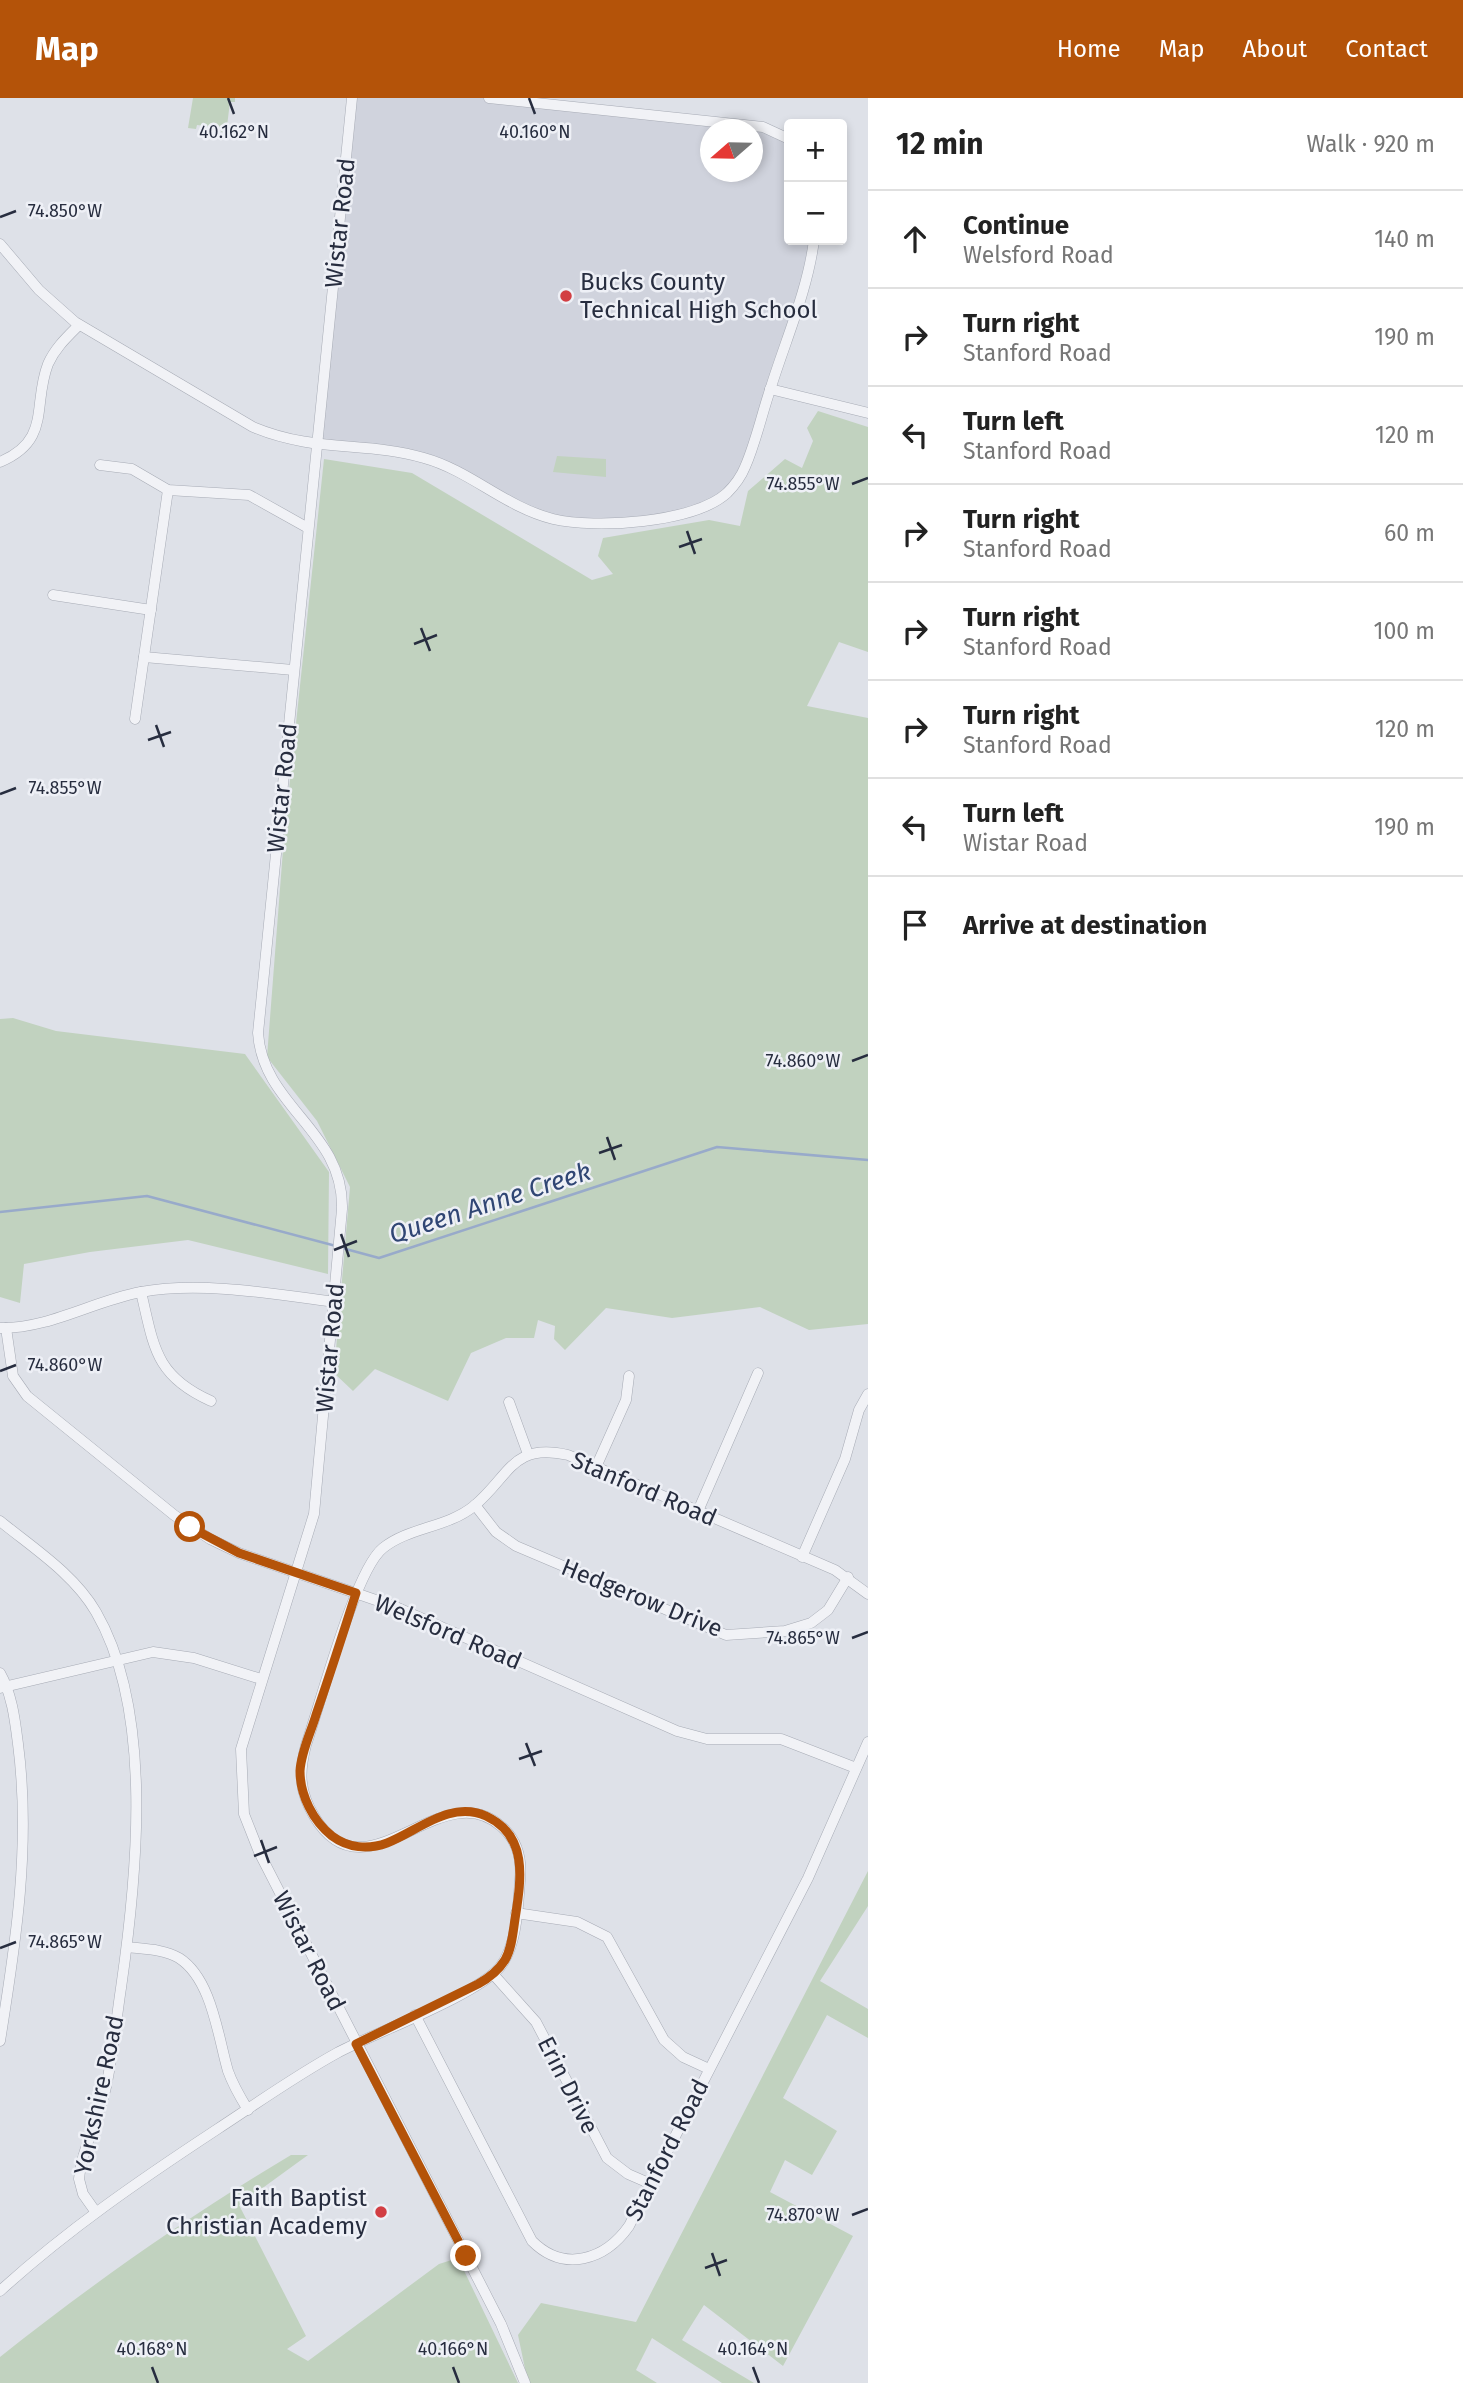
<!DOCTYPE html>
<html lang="en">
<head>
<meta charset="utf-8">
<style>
  body { margin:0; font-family:"Fira Sans",sans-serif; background:#f6f6f6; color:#222 }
  .controls { position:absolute; right:21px; top:21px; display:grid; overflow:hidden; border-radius:7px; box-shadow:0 4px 10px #0003 }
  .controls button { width:63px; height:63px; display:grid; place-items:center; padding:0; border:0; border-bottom:2px solid #e0e0e0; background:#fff; color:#222; font:35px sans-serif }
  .compass { position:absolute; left:700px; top:21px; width:63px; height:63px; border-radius:50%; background:#fff; box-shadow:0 4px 10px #0003; rotate:250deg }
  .stop { position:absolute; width:21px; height:21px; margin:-16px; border:5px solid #b45309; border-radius:50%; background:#fff }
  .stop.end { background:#b45309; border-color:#fff; box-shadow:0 2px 7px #0008 }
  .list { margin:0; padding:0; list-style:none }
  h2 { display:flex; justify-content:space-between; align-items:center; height:91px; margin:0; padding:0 28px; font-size:30px }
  h2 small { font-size:23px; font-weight:400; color:#767676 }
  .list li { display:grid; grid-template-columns:46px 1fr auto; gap:21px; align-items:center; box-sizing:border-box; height:98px; padding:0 28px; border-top:2px solid #e0e0e0 }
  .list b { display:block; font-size:26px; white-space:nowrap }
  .list p { margin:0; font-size:23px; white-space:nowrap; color:#767676 }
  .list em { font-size:23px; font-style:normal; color:#767676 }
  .icon { flex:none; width:38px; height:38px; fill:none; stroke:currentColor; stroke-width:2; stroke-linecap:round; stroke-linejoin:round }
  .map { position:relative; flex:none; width:868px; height:2285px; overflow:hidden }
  header { display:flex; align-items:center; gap:42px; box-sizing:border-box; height:98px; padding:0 35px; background:#b45309; color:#fff }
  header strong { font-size:33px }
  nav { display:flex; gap:38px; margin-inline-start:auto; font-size:24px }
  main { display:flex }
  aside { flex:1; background:#fff }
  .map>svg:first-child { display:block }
  .built { fill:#d0d3dd; fill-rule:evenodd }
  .green { fill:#c1d2bf }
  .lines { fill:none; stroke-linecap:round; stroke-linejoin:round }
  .stream { stroke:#98aaca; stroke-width:2.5 }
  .minor-casing { stroke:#a7abb5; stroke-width:11 }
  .minor { stroke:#f1f2f6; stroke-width:10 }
  .route { stroke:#b45309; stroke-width:9 }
  .ticks { fill:none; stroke:#272d3f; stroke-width:2.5 }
  .poi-dot { fill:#d23e43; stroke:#eef0f6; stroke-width:2.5 }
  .labels { text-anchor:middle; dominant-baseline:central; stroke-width:5; stroke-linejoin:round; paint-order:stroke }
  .street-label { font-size:24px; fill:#272d3f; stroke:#eef0f6 }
  .poi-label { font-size:24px; fill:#272d3f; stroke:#eef0f6; text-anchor:start }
  .water-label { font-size:26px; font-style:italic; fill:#304674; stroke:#eef0f6 }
  .ticks-label { font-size:18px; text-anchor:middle; fill:#272d3f; stroke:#eef0f6; stroke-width:5; stroke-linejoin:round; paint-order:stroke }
</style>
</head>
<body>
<header>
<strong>Map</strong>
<nav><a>Home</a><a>Map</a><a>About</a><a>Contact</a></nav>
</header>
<main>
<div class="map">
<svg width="868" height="2285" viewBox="0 0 868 2285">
  <rect width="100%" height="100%" fill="#dee1e8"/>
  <path class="built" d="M352,0H489L763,29L789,41V142H814L813,151L739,381L707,408L619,424L551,420L424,360L316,348ZM710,32H752V74H710Z"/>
  <g class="green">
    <path d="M193,0H235V4H230L227,28L233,30V35L221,34L222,30L197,27L196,31L188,30Z"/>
    <path d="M818,313L868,329V554L839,544L807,608L868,620V1226L809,1232L760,1209L672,1220L606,1210L565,1252L554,1241L555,1228L538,1222L534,1240H506L471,1255L448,1303L375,1271L353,1293L334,1275L350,1089L317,1023L267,959L284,739L324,361L412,375L592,482L613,476L598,458L603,440L709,422L740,428L748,393L785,361L802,370L813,343L807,330Z"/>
    <path d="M557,358L606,361V379L553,374Z"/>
    <path d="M13,920L56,933L245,956L329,1074L328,1176L188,1142L90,1154L24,1166L20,1205L0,1199V921Z"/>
    <path d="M868,1773V1808L820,1883L868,1911V1940L827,1917L783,2000L837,2033L812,2077L785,2062L770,2094L853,2138L783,2268L704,2207L682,2242L754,2285H722L652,2240L636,2272L657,2285H528L518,2237L541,2205L636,2224Z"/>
    <path d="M291,2057H308L239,2107L306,2238L287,2251L308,2263L439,2166L458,2160L518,2285H0V2259C93,2185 189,2118 291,2057Z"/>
  </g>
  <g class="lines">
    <g class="stream">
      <path d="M0,1114L147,1098L336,1148"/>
      <path d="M342,1150L379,1160L717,1049L868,1062"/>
    </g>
    <defs>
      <g id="minor">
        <path d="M352,0L258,935C263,1009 344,1033 342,1111L314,1416L241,1651L244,1716L259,1754L501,2226L525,2285"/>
        <path d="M489,0L763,29L789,41"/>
        <path d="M0,146L39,192L75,224L253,329C315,355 366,343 424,360C471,373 505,409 553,421C595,431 694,425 727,395C734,388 741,379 745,369C756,344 762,315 771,289C786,241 808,191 814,142"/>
        <path d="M770,291L868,315"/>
        <path d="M0,364C52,342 32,307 48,266C55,250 67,239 79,227"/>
        <path d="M100,367L132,371L168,392L249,397L308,430"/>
        <path d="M53,497L151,512"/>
        <path d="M144,559L293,572"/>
        <path d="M135,621L168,392"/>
        <path d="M141,1194C154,1249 155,1278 211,1303"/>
        <path d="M1,1230C51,1230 93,1203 141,1194C200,1183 275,1196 335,1204"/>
        <path d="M6,1230L13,1278L27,1298L174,1417L210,1441L239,1455L396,1509L677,1633L707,1641H781L856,1670"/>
        <path d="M509,1304L528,1356"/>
        <path d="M596,1369L626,1302L629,1278"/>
        <path d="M475,1407L496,1434L516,1448L726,1537L785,1533L811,1525L828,1512L848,1479"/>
        <path d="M698,1413L758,1275"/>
        <path d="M0,1423C33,1450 74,1476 96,1514C154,1614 137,1779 121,1890C116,1923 113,1957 106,1989C99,2020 82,2050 79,2081L83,2096L95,2113"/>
        <path d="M802,1459L845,1361L859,1312L868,1296"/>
        <path d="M0,1575C12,1596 15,1622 18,1646C31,1746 16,1844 0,1943"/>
        <path d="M0,1590L153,1554L194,1560L261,1581"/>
        <path d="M516,1815L577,1824L607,1839L664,1942L683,1959L709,1971"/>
        <path d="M127,1849C144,1851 164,1851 179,1860C212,1881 218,1939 228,1973C233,1987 240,1999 248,2012"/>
        <path d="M493,1876L536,1924L607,2060L628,2076L651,2086"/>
        <path d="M415,1917L532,2143C564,2175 605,2162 629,2128L808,1780L868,1644"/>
        <path d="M0,2193C67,2132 140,2082 216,2032C256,2006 295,1978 337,1955C374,1935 477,1897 500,1869C517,1848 518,1808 520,1782C522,1762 518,1743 502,1729C441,1673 366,1806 314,1718C299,1693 299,1674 306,1647C320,1607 355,1472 383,1450C409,1429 447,1430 474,1408C510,1378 512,1344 568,1357L835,1472L868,1496"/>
      </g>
    </defs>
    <use href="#minor" class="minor-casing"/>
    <use href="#minor" class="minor"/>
  </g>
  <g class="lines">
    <path class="route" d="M190,1429L239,1455L356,1495C343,1536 330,1576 316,1617C311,1634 301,1654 300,1673C300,1697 313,1723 332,1738C348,1750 368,1752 387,1745C418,1733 450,1702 486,1718C529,1738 521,1782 515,1821C513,1834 512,1850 505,1862C498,1873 489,1880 478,1886L356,1946L466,2158"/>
  </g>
  <path class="ticks" d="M228,0L234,16M529,0L535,16M0,119L16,113M852,386L868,380M687,433L695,456M679,449L702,441M421,530L430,553M414,546L437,537M156,627L164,649M148,642L171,634M0,696L16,690M852,963L868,957M607,1039L615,1062M599,1055L622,1047M341,1136L349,1159M334,1152L357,1143M0,1273L16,1267M852,1540L868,1534M526,1645L535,1668M519,1661L542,1653M261,1742L269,1765M254,1758L277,1749M0,1850L16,1844M852,2117L868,2111M712,2155L720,2178M705,2170L727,2162M152,2269L158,2285M453,2269L459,2285M753,2269L759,2285"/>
  <g class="poi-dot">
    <circle cx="566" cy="198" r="7"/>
    <circle cx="381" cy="2114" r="7"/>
  </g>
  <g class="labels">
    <g class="street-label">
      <text transform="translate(340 125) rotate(-84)">Wistar Road</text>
      <text transform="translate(282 690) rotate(-84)">Wistar Road</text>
      <text transform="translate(330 1250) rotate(-85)">Wistar Road</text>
      <text transform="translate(644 1391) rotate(23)">Stanford Road</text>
      <text transform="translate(642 1500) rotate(22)">Hedgerow Drive</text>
      <text transform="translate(448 1534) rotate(23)">Welsford Road</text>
      <text transform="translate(309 1853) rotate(63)">Wistar Road</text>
      <text transform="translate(568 1987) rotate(63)">Erin Drive</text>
      <text transform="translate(99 1997) rotate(-78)">Yorkshire Road</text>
      <text transform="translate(667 2052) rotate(-63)">Stanford Road</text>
    </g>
    <g class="poi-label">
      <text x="580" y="184">Bucks County<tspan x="580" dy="28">Technical High School</tspan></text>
      <text x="367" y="2100" text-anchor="end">Faith Baptist<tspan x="367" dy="28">Christian Academy</tspan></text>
    </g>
    <g class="water-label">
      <text transform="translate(490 1105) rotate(-18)">Queen Anne Creek</text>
    </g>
  </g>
  <g class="ticks-label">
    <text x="234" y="40">40.162°N</text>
    <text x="535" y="40">40.160°N</text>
    <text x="65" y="119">74.850°W</text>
    <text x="803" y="392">74.855°W</text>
    <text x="65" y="696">74.855°W</text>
    <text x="803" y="969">74.860°W</text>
    <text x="65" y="1273">74.860°W</text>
    <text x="803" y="1546">74.865°W</text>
    <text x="65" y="1850">74.865°W</text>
    <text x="803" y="2123">74.870°W</text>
    <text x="152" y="2257">40.168°N</text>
    <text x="453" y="2257">40.166°N</text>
    <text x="753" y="2257">40.164°N</text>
  </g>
</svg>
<div class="controls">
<button>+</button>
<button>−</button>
</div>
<svg class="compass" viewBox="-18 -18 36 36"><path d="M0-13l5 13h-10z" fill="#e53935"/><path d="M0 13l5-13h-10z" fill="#767676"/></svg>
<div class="stop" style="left:190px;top:1429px"></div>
<div class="stop end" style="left:466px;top:2158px"></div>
</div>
<aside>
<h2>12 min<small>Walk · 920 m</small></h2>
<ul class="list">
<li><svg class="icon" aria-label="ahead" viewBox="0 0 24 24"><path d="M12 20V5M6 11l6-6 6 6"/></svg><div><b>Continue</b><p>Welsford Road</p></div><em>140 m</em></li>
<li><svg class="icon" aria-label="right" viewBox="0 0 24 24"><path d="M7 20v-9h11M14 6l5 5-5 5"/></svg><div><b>Turn right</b><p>Stanford Road</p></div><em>190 m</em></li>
<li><svg class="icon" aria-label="left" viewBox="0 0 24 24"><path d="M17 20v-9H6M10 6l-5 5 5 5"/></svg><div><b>Turn left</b><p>Stanford Road</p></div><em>120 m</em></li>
<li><svg class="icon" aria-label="right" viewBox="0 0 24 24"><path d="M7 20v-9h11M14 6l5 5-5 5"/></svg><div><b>Turn right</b><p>Stanford Road</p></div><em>60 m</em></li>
<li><svg class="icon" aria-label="right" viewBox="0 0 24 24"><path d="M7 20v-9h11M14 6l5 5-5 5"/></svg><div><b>Turn right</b><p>Stanford Road</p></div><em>100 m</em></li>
<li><svg class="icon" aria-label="right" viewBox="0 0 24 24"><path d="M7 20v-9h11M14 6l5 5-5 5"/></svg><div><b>Turn right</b><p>Stanford Road</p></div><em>120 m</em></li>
<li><svg class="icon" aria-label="left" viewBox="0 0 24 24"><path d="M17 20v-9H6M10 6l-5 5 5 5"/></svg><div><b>Turn left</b><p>Wistar Road</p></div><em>190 m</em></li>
<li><svg class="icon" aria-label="arrive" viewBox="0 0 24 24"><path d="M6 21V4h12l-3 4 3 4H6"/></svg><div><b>Arrive at destination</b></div></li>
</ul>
</aside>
</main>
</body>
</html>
